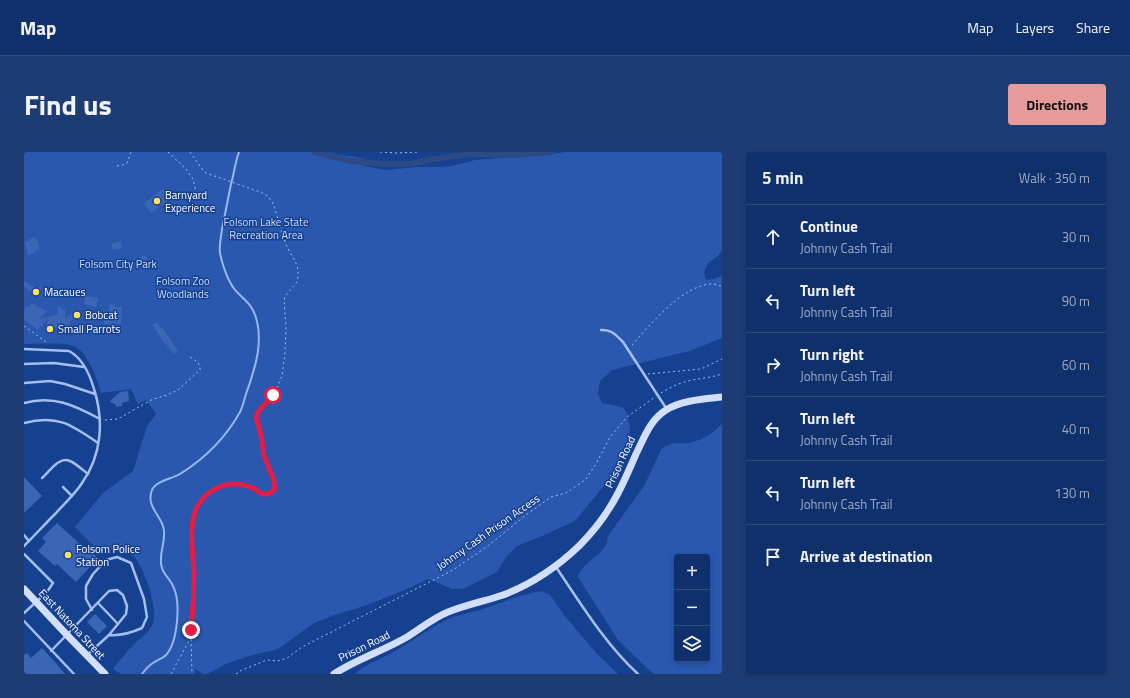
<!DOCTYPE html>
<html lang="en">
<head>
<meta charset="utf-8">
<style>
  body { margin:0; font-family:"Titillium Web",sans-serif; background:#1e3c74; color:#f1f3f6 }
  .controls { position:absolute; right:12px; bottom:12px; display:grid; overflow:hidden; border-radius:4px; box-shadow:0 2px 6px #0003 }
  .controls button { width:36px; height:36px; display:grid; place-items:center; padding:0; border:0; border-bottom:1px solid #304b7f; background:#10306c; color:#f1f3f6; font:20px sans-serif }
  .stop { position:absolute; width:12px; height:12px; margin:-9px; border:3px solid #e11d48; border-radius:50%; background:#fff }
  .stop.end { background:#e11d48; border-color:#fff; box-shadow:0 1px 4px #0008 }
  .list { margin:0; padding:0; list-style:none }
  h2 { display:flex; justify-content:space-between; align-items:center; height:52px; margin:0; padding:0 16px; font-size:17px }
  h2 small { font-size:13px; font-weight:400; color:#9ca9c2 }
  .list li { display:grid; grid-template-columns:26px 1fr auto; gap:12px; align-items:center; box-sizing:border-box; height:64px; padding:0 16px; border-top:1px solid #304b7f }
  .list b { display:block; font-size:15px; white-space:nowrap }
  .list p { margin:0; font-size:13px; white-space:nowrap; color:#9ca9c2 }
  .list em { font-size:13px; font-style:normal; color:#9ca9c2 }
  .icon { flex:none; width:22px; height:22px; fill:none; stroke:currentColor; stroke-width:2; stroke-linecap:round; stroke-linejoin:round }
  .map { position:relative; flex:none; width:698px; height:522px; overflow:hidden; border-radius:4px }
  header { display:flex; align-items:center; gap:24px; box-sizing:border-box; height:56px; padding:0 20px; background:#10306c; border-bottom:1px solid #304b7f }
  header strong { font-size:19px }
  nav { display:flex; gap:22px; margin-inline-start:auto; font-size:14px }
  .intro { display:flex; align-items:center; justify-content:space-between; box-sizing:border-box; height:96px; padding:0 24px }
  h1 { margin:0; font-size:28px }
  .button { padding:10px 18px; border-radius:4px; background:#e69b98; color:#111; font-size:14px; font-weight:700 }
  main { display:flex; gap:24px; padding:0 24px }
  aside { flex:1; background:#10306c; border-radius:4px; box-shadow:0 2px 6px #0003 }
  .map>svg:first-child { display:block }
  .green { fill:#2958ae; fill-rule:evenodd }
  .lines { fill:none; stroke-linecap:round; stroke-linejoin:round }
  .stream { stroke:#95b8f3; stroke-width:2 }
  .canal { stroke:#2b4a86; stroke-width:6 }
  .building { fill:#3b66b6 }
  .path { stroke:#a3bff0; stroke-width:1; stroke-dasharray:2 3; stroke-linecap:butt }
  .lane { stroke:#a3bff0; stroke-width:2.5 }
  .secondary { stroke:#d1dffb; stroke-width:7 }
  .route { stroke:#e11d48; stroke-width:5 }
  .poi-dot { fill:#ffe062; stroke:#164090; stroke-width:1.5 }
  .labels { text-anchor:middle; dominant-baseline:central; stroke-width:3; stroke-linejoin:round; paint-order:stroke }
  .poi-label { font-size:11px; fill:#fff; stroke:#164090; text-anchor:start }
  .park-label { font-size:11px; fill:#cadcfb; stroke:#164090 }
  .street-label { font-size:11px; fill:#fff; stroke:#164090 }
</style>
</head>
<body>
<header>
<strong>Map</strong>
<nav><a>Map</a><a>Layers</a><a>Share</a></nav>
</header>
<div class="intro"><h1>Find us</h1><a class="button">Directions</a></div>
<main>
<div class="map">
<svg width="698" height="522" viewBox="0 0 698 522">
  <rect width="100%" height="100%" fill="#164090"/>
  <g class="green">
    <path d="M0,0H305L317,3L339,6L341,8L340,14L362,18L392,15H417L427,14L451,8L528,2L541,0H698V98L694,104L684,111L680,120L682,128L690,127L698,124V186L666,199L588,218L576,229L574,242L578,251L598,255L603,261L606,277L605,287L595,309L580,334L551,369L518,384L493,394L482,405L473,420L439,437H428L404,427L381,438L343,453L311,463L290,471L254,497L225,504L202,512L183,522H179L171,517V522H97L89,517C95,509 102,501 109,493C115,487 126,480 129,471C134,455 121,420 112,407C110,404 106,401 103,399C94,394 85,398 76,401L51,375L79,341L109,319L123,274L132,262L122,248L114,252L107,237L77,241C73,227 65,203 52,195C43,190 12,192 0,192Z"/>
    <path d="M698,272V522H630L626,519L594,488L554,425C559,410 574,406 582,393C583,391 583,387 584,384L620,334L638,296L649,291H665L678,287L688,281ZM653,405H683V507H653Z"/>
    <path d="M518,439L526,443L541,464L573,502L594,522H331C342,511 358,507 371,499C387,490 402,479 418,470C431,463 446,461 459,457C479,450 497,442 518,439Z"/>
  </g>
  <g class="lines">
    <path class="stream" d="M118,522C121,518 124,514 129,511C133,508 138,507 142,503C154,490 157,449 149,434C146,427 140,423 138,416C133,402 144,388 139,374C135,362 122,353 128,338C132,329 147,327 156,322C180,307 202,285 216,260C219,254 220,248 222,242C227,228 232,214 234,199C236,183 235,162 223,150C218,144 211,140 207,132C202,123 198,111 196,101C195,93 197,85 198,77C201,62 204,47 207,32C210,22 211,11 215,0"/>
    <path class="canal" d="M291,0L327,9L358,12H386L409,7L448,2L489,3L527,0"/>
  </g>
  <g class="building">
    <path d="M139,37L146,47L127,61L120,51Z"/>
    <path d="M12,85L13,90H14L16,97L11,99V101L4,103L1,90L5,89V87Z"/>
    <path d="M97,89L98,96L89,98L87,92Z"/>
    <path d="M121,103L125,113L120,114L116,105Z"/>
    <path d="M0,129L12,136L17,135V139L15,142L6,141L7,139L0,135Z"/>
    <path d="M61,144L74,146L72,155L60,152Z"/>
    <path d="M7,151L23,159L16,167L34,162V154L38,157H41V166L52,159L55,163L45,170L46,172L37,177L35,176L29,177L28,180L22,179L24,166L14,178L0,168V158L3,154L5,155Z"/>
    <path d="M85,152L91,153V155H98L97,172H80V167H86Z"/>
    <path d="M133,170L137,176L138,175L154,199L150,202L145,195V196L142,192H141L128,173Z"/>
    <path d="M104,239L105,249L98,251V254L92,255V253L86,250L88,247L96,240Z"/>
    <path d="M0,325L18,344L0,361Z"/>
    <path d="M33,371L57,393L58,392L74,406L52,430L33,412L31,414L14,399L22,390L18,386Z"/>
    <path d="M71,462L83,474L75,482L63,470Z"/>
    <path d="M18,496L31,510L41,522H0V503L3,501L7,506Z"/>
  </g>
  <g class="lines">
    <g class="path">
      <path d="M144,0L161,16L169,27L174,48"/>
      <path d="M166,0L178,17L182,21L236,40L244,44L249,51L262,93L273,113L274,118V124L273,130L262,143L260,148L262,175L261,201L258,224L252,238L234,260L232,265L237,283L240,304L249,326L251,334L250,338C237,347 233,336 220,333C190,327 170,349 168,376L170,445L167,485L168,522"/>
      <path d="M356,0L373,1L394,0"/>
      <path d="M93,14L98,13L103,11L107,0"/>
      <path d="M0,174L21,189L23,193"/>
      <path d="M608,193C626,173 659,132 689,132C692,132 695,134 698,134"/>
      <path d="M624,222L677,217L698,207"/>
      <path d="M637,241C647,235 657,230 669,228C679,226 689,225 698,222"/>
      <path d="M81,268L94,267L127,248L143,243L154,238L176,218C177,211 171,208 166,205"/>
      <path d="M147,522L167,485"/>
      <path d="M212,522L218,518L243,508L254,509L263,506L278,495L429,418L465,393L502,363L527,345L542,341L561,328L572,312L586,285L603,265L631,245"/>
    </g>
    <g class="lane">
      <path d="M577,178C587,177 592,183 599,190L642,256"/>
      <path d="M0,197L45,199C58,206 66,223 70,237C80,268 78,303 58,331C51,342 41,351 32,361C21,372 11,383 0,394"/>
      <path d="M0,212L30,211L60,215"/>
      <path d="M0,231L26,229L41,232L71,242"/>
      <path d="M0,251C29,243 50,253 76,267"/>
      <path d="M0,271C33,262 48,273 74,291"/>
      <path d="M18,326C25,320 35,304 46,309C51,311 59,318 64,322"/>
      <path d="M39,335L48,344"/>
      <path d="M0,383L5,389"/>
      <path d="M0,402L29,431L23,440L0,461"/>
      <path d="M532,415C557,452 582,493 614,522"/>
      <path d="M74,451L94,472"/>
      <path d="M68,458L62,447V434L69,422L82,408L93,405L107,411L120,447L123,465L118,476C107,481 97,484 85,483"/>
      <path d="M0,469L50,522"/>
      <path d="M27,499L85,439L93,438L99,443L103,454L102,462L85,483L63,503"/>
    </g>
    <g class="secondary">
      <path d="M0,437L43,483L81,522"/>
      <path d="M310,522C333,507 359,499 383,485C396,477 409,466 424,460C442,453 461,449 479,443C508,432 533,415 555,394C570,379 583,362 593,343C600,330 606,316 612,302C620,286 626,268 642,258C658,248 680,247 698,245"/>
    </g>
  </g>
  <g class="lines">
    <path class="route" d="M167,478C169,459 170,440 170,421C169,404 165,375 171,360C176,346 188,336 202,333C211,331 220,332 229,336C233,338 237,343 242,342C245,342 248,340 250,338L251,334L249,326L240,304L237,283L232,265L234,260L249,243"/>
  </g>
  <g class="poi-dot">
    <circle cx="133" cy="49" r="4"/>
    <circle cx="12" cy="140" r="4"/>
    <circle cx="53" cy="163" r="4"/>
    <circle cx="26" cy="177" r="4"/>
    <circle cx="44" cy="403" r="4"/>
  </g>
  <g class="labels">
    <g class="poi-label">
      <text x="141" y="43">Barnyard<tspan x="141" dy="13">Experience</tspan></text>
      <text x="20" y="140">Macaues</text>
      <text x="61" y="163">Bobcat</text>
      <text x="34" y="177">Small Parrots</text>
      <text x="52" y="397">Folsom Police<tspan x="52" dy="13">Station</tspan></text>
    </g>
    <g class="park-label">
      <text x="242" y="70">Folsom Lake State<tspan x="242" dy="13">Recreation Area</tspan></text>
      <text x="94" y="112">Folsom City Park</text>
      <text x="159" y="129">Folsom Zoo<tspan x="159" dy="13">Woodlands</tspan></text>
    </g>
    <g class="street-label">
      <text transform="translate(596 310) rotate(-65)">Prison Road</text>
      <text transform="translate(464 380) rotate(-35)">Johnny Cash Prison Access</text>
      <text transform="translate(48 472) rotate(47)">East Natoma Street</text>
      <text transform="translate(340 494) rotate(-26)">Prison Road</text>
    </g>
  </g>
</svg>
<div class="controls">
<button>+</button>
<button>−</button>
<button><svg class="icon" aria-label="layers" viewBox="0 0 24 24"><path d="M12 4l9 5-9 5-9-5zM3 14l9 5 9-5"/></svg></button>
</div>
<div class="stop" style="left:249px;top:243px"></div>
<div class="stop end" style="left:167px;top:478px"></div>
</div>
<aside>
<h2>5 min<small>Walk · 350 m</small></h2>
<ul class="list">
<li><svg class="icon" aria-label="ahead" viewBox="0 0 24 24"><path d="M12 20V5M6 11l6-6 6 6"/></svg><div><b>Continue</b><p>Johnny Cash Trail</p></div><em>30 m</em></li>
<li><svg class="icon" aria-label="left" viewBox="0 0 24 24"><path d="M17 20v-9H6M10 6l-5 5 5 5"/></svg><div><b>Turn left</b><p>Johnny Cash Trail</p></div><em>90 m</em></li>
<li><svg class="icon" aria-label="right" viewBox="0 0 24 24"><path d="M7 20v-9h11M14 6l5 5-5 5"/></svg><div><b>Turn right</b><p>Johnny Cash Trail</p></div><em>60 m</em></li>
<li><svg class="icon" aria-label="left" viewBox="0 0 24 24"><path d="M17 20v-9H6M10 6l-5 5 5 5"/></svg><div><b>Turn left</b><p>Johnny Cash Trail</p></div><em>40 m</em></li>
<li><svg class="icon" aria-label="left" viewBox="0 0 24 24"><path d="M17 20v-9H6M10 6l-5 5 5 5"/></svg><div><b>Turn left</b><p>Johnny Cash Trail</p></div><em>130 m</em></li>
<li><svg class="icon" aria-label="arrive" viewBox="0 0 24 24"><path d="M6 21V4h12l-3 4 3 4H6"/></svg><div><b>Arrive at destination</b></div></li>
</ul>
</aside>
</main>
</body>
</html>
